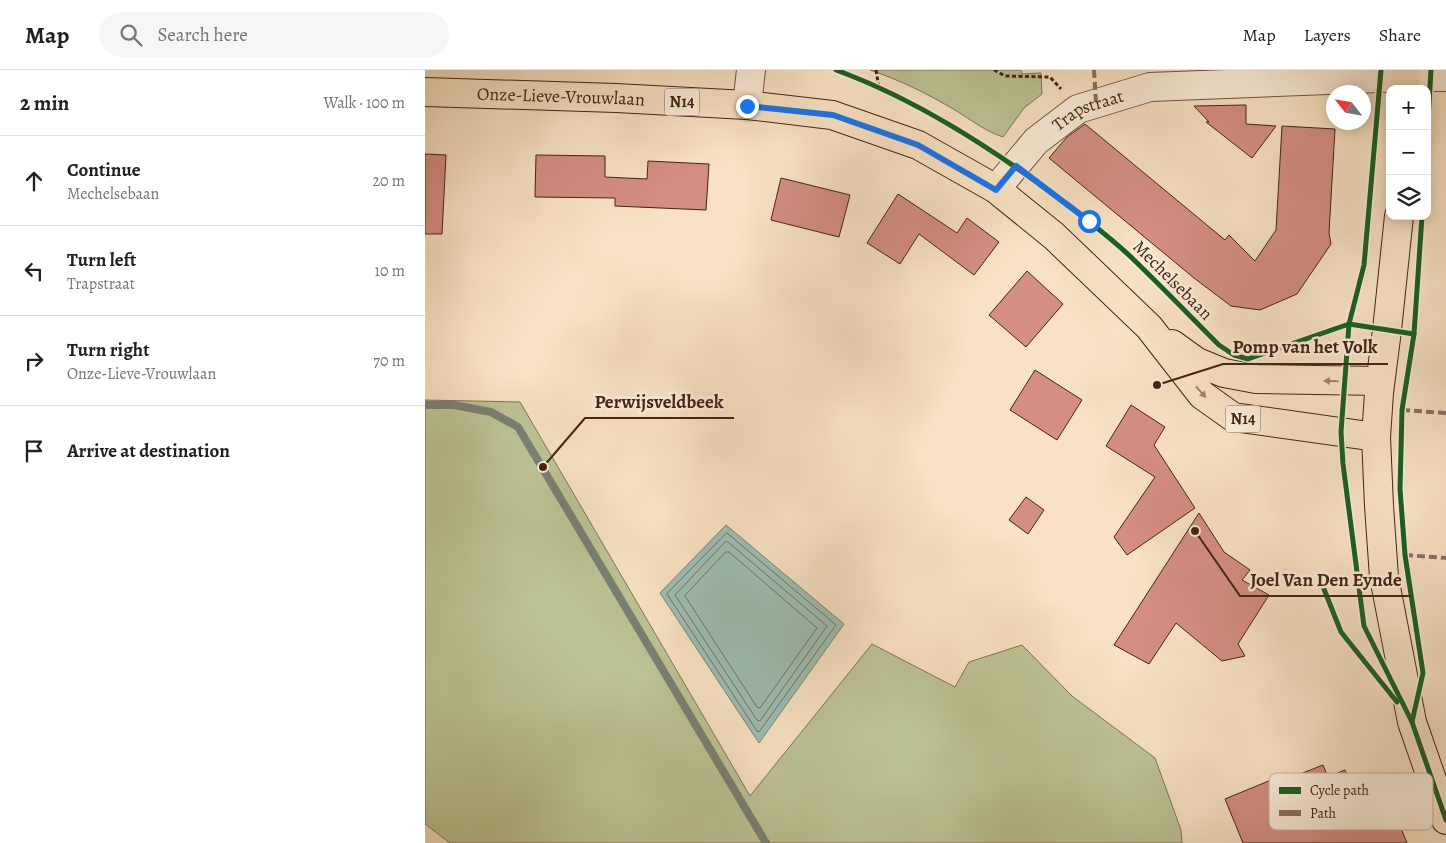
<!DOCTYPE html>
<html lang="en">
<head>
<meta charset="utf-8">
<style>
  body { margin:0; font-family:Alegreya,serif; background:#f6f6f6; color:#202124 }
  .controls { position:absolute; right:15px; top:15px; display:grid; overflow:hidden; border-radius:10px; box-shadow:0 2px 12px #0003 }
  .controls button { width:45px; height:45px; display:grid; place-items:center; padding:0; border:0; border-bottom:1px solid #e0e0e0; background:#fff; color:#202124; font:25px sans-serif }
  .compass { position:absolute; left:901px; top:15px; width:45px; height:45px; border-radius:50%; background:#fff; box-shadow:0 2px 12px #0003; rotate:301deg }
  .stop { position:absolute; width:15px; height:15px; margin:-11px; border:4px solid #1a73e8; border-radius:50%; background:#fff }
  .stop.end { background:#1a73e8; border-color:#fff; box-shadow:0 1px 5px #0008 }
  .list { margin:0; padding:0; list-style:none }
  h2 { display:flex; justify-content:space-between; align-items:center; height:65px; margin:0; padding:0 20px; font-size:21px }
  h2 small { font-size:16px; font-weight:400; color:#757577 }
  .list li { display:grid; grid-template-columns:32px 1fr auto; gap:15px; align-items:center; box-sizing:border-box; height:90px; padding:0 20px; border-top:1px solid #e0e0e0 }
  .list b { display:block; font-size:19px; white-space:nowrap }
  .list p { margin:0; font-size:16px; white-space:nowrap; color:#757577 }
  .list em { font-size:16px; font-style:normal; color:#757577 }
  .icon { flex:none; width:28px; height:28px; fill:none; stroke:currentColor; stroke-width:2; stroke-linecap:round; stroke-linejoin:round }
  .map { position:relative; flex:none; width:1021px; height:773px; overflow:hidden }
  header { display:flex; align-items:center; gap:30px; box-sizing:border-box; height:70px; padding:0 25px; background:#fff; border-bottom:1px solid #e0e0e0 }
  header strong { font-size:24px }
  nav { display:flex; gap:28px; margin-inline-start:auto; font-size:18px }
  .search { width:350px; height:45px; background:#f6f6f6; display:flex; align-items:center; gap:12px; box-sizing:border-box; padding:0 18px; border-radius:28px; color:#757577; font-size:19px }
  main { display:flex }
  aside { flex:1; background:#fff }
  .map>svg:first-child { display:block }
  .green { fill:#bdc394; stroke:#817353 }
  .water { fill:#9dbeb2; stroke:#7a8072 }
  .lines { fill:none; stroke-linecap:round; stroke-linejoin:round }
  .shore { stroke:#717062; stroke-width:1 }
  .stream { stroke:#7a8072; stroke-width:8 }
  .building { fill:#d48e82; stroke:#452312 }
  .minor-casing { stroke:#72533e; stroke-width:30 }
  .major-casing { stroke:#452312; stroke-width:30 }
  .path { stroke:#452312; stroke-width:3; stroke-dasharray:4 2.5; stroke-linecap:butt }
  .minor { stroke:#faecd8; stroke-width:28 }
  .major { stroke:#f8e2c3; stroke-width:28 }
  .quiet { stroke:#8d6e63; stroke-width:4; stroke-dasharray:8 4; stroke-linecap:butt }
  .cycleway-casing { stroke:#faecd8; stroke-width:8 }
  .cycleway { stroke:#1b5e20; stroke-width:5 }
  .oneway { fill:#9e826a }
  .route { stroke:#1a73e8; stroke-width:6 }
  .labels { text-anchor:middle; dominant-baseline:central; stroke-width:5; stroke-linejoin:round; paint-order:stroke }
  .shield { fill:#faecd8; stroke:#7b5f4d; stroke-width:1 }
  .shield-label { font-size:16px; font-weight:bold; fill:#452312 }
  .street-label { font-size:18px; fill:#452312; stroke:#faecd8 }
  .key { fill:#faecd8; stroke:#c4b09d; stroke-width:1 }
  .key-label { font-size:14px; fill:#452312 }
  .leader { fill:none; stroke:#452312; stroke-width:2 }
  .callout-dot { fill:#452312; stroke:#faecd8; stroke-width:2 }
  .callout-label { font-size:19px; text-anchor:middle; font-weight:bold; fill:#452312; stroke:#faecd8; stroke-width:5; stroke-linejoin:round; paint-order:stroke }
</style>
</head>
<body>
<header>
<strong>Map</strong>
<div class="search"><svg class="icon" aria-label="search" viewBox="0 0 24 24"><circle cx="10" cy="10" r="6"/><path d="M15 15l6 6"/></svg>Search here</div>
<nav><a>Map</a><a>Layers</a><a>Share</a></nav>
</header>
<main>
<aside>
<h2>2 min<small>Walk · 100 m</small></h2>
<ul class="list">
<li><svg class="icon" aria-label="ahead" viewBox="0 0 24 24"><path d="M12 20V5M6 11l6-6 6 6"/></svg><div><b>Continue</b><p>Mechelsebaan</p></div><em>20 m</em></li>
<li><svg class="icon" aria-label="left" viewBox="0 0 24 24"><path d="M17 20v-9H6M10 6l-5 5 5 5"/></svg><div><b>Turn left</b><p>Trapstraat</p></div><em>10 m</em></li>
<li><svg class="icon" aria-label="right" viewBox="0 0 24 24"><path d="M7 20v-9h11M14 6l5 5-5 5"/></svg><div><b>Turn right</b><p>Onze-Lieve-Vrouwlaan</p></div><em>70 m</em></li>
<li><svg class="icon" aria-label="arrive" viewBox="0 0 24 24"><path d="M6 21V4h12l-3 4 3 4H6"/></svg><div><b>Arrive at destination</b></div></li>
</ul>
</aside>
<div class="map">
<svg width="1021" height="773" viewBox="0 0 1021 773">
  <rect width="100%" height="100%" fill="#f8e2c3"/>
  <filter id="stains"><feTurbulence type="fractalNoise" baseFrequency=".004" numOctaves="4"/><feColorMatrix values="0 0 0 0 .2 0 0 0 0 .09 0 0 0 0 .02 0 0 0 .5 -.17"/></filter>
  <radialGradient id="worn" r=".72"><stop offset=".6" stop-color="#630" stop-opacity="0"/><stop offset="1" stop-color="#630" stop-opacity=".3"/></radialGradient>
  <g class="green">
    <path d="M445,0H596L597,4L616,3L617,24L599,38L578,67C560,61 546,50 530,40C503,24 475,10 445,0Z"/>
    <path d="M0,330L95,332L325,726L447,574L530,617L544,592L597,575L647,626L730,688L756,760L757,773H25L0,754Z"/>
  </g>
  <path class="water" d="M301,455L419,554L334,673L235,523Z"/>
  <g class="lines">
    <g class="shore">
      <path d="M302,463L411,555L334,662L332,661L242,524Z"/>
      <path d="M303,472L402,556L335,651L332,650L250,525L300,472Z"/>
      <path d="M301,482H304L392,558L335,638L332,637L260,526Z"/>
    </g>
    <path class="stream" d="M0,335H29L66,342L93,357L341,773"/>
  </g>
  <g class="building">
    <path d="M821,35V54L851,56L827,88L781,52H784L769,36Z"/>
    <path d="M660,54L800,170L804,165L830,191L851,160L857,56L910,59L904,163L906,174L872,224L835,240L806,236L769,208L624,88L642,67Z"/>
    <path d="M0,84L21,85L17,164H0Z"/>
    <path d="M111,85L180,86V107L222,109L223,91L284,94L281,140L190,136V128L110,127Z"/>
    <path d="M356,108L425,125L414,167L346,150Z"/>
    <path d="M473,124L532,163L542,148L574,172L549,205L494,164L475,194L442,173Z"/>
    <path d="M602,201L638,234L601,277L564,245Z"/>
    <path d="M610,300L657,330L632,370L585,340Z"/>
    <path d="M706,335L740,357L729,375L770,438L702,485L689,467L730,407L681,376Z"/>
    <path d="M601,427L619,440L603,464L584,450Z"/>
    <path d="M774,443L799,482L825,500L817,510L844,525L813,574L820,586L797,591L751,553L724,594L689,575Z"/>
    <path d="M898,695L903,707L920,700L928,718L955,707L982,773H818L800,729L863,703L865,708Z"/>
  </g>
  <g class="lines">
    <defs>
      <g id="minor">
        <path d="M322,35L326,0"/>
        <path id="s1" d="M571,119L611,71L653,39L725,17L981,7H1021"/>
      </g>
      <g id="major">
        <path d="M980,19L981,0"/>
        <path id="s2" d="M0,22L191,28L322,35L407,45L493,75L571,119L629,166L724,257L777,325L808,347L951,367"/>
        <path d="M974,146L962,260L954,323L951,367L954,436L959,507L987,652L1021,750"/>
        <path d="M747,274L772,292L799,303L831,309L955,311"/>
      </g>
    </defs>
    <use href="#minor" class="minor-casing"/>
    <use href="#major" class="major-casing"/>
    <g class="path">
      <path d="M451,0L454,18"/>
      <path d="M569,0L580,6L625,7L636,19"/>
    </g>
    <use href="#minor" class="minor"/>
    <use href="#major" class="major"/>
    <g class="quiet">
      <path d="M669,0L671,33"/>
      <path d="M977,340L1021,343"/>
      <path d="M980,485L1021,488"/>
    </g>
    <defs>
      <g id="cycleway">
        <path d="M411,0C490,29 563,76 631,126C657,146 684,166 708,189C737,217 765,246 794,275L809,285L823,289L924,254L989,264"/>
        <path d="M956,0L939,195L924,254L916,362L918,394L939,556L987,652L1021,750"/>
        <path d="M1002,67L1006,0"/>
        <path d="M893,504L916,562L972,632"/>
        <path d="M987,652L998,603L980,485L975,419L977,340L989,264L997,146"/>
      </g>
    </defs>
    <use href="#cycleway" class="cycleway-casing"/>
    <use href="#cycleway" class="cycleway"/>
  </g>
  <defs><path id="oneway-solid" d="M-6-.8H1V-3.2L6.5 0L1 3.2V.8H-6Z" transform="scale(1.25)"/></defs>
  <g class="oneway">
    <use href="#oneway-solid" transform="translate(906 311) rotate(-178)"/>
    <use href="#oneway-solid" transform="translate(776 322) rotate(47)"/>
  </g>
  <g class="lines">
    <path class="route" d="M322,36L408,45L493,75L571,120L591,96L664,151"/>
  </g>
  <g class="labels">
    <g class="shield">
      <rect x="239.5" y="18.5" width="35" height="27" rx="4"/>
      <rect x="800.5" y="335.5" width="35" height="27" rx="4"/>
    </g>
    <g class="shield-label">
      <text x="257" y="32">N14</text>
      <text x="818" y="349">N14</text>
    </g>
    <g class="street-label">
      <text stroke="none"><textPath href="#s2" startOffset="136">Onze-Lieve-Vrouwlaan</textPath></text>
      <text stroke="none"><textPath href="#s1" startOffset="124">Trapstraat</textPath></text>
      <text transform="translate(748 210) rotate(45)">Mechelsebaan</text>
    </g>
  </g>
  <rect x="844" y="703" width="164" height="57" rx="8" class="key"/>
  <rect x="854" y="717" width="22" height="7" fill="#1b5e20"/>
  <rect x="854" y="740" width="22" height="6" fill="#8d6e63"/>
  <g class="key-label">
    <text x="885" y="725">Cycle path</text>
    <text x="885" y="748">Path</text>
  </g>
  <path class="leader" d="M732 315L798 294H963M118 397L160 348H309M770 461L815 526H986"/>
  <g class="callout-dot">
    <circle cx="732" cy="315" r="5"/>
    <circle cx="118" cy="397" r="5"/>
    <circle cx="770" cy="461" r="5"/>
  </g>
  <g class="callout-label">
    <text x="880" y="283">Pomp van het Volk</text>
    <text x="234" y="338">Perwijsveldbeek</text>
    <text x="901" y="516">Joel Van Den Eynde</text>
  </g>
  <rect width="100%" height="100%" filter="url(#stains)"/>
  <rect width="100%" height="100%" fill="url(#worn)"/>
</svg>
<div class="controls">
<button>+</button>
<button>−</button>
<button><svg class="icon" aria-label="layers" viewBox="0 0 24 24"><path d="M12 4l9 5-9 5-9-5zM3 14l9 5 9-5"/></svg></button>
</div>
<svg class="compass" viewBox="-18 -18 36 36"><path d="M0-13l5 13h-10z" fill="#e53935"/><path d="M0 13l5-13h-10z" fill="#757577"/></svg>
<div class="stop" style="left:664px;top:151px"></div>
<div class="stop end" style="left:322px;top:36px"></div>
</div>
</main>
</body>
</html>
